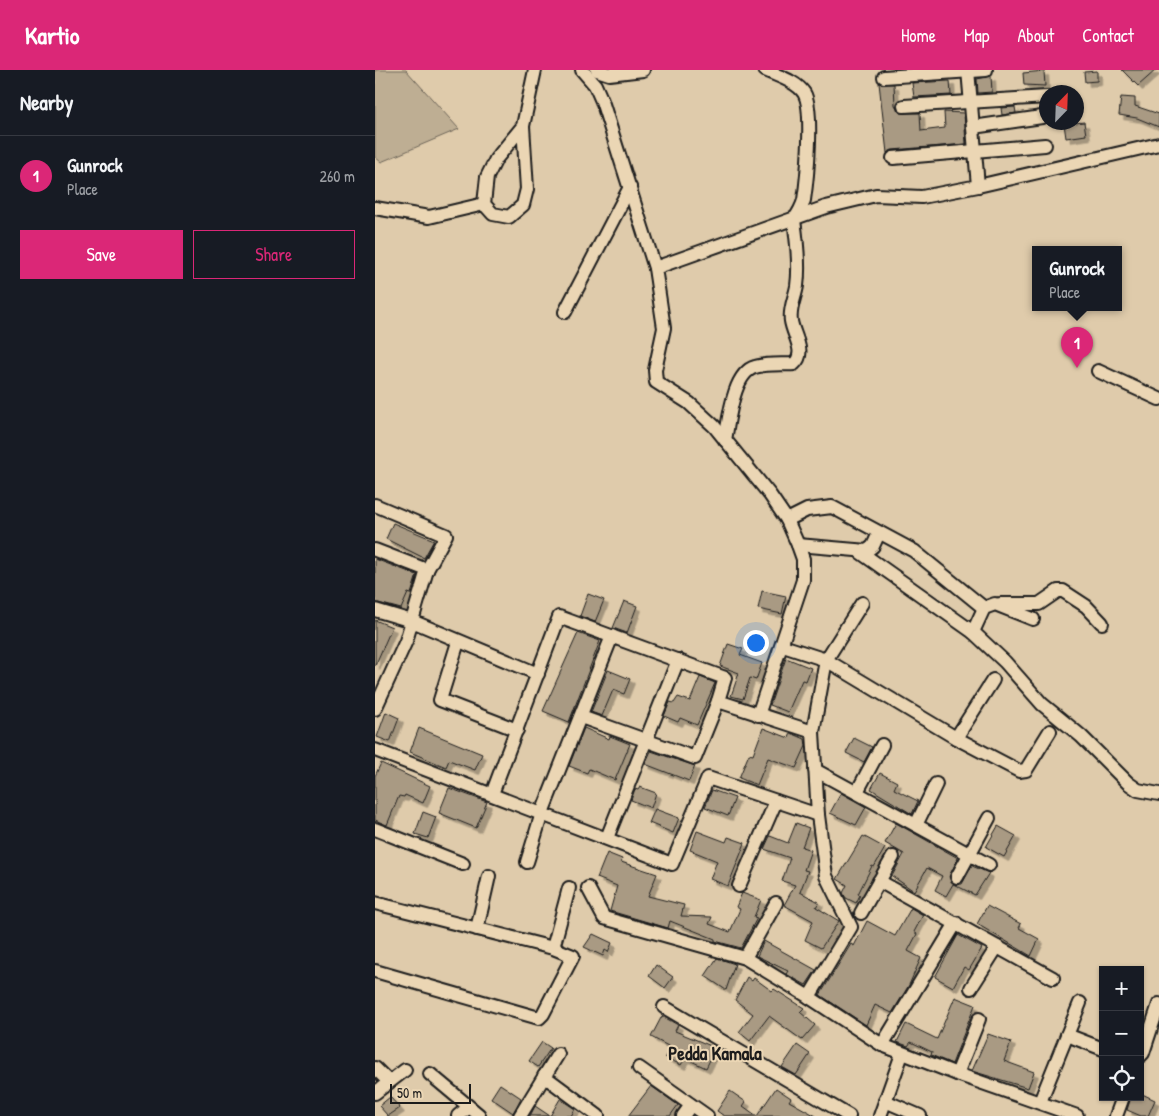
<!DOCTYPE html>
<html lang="en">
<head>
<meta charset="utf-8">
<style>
  body { margin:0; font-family:"Patrick Hand",sans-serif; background:#242831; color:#f1f3f6 }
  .controls { position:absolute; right:15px; bottom:15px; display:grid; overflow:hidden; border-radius:0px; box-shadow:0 1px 4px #0004 }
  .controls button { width:45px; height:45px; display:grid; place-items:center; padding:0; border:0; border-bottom:1px solid #363941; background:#171b24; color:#f1f3f6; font:25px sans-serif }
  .compass { position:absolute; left:664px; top:15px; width:45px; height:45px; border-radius:50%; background:#171b24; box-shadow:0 1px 4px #0004; rotate:23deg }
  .scale { position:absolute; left:15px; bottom:12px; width:81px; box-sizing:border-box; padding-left:5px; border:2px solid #1c1c1c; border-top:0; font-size:14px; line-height:18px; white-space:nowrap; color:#1c1c1c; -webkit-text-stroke:4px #ebd6b4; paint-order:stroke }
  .you { position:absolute; left:380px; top:572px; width:18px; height:18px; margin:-12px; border:4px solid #fff; border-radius:50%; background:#1a73e8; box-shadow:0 0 0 8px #1a73e833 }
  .badge { display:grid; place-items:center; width:32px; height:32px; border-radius:50%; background:#db2777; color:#fff; font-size:16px; font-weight:700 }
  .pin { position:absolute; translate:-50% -41px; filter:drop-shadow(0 1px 2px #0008) }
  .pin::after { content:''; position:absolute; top:26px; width:18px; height:15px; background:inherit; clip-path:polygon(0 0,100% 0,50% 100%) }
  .popup { position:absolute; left:657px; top:176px; width:90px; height:65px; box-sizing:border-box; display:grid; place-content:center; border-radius:0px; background:#171b24; filter:drop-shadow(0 1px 4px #0005); font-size:16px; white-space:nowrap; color:#9ea1a6 }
  .popup b { font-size:19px; color:#f1f3f6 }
  .popup::after { content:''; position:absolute; left:50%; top:100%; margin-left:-10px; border:10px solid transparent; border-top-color:#171b24 }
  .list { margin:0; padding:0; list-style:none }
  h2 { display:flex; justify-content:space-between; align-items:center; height:65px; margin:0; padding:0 20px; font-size:21px }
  h2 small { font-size:16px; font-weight:400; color:#9ea1a6 }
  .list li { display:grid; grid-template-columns:32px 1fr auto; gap:15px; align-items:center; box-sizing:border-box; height:80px; padding:0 20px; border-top:1px solid #363941 }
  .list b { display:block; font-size:19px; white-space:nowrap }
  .list p { margin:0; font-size:16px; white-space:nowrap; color:#9ea1a6 }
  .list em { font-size:16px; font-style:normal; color:#9ea1a6 }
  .actions { display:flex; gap:10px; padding:15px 20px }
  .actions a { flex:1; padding:11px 0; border:1px solid #db2777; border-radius:0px; text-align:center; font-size:18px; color:#db2777 }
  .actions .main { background:#db2777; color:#fff }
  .icon { flex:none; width:28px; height:28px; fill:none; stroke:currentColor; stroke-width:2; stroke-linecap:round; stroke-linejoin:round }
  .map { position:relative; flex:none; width:784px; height:1046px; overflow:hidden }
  header { display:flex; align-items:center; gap:30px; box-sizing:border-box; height:70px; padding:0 25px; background:#db2777; color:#fff }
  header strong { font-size:24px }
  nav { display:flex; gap:28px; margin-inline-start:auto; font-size:18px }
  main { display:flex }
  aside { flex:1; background:#171b24 }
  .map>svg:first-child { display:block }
  .green { fill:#beae93; stroke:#6d6558 }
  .building { fill:#a99a83; stroke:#1c1c1c; filter:url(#shadow) }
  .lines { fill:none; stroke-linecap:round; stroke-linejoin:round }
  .minor-casing { stroke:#1c1c1c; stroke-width:16 }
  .minor { stroke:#ebd6b4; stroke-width:12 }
  .labels { text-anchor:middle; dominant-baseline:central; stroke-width:4; stroke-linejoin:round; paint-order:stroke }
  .neighbourhood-label { font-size:19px; font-weight:bold; fill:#1c1c1c; stroke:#ebd6b4 }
</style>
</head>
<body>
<header>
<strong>Kartio</strong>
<nav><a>Home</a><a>Map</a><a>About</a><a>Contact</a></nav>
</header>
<main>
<aside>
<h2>Nearby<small></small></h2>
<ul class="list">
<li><span class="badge">1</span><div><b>Gunrock</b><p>Place</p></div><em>260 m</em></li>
</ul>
<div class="actions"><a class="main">Save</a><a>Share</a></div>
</aside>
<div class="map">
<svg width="784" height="1046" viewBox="0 0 784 1046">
  <defs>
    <filter id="shadow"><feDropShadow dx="4.5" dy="4.5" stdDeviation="0" flood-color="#0004"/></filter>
  </defs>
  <rect width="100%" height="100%" fill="#dfcbab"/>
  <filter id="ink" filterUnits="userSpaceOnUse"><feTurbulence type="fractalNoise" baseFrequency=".02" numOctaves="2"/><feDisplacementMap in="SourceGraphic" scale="10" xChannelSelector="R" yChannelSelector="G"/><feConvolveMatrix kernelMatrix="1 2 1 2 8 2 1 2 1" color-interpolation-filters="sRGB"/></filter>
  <g filter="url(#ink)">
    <path class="green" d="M0,0H31L84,59L6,92L0,87Z"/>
    <g class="building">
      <path d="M747,0H781L763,16Z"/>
      <path d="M669,1L670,16L649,15L648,3Z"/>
      <path d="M722,1V11L710,12L709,2Z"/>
      <path d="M616,6L617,22L603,23L602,9Z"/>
      <path d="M575,11L576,25L539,27L537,13Z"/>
      <path d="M504,13L519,14L520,35L525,43H545L546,61L570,58L569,42L589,43L591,74L517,80L512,83Z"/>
      <path d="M746,27L760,28V36L784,44V57L762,48L744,45Z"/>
      <path d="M640,37L641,43L627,45L626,38Z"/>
      <path d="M709,52L711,65L691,68L689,54Z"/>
      <path d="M18,453L59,470L49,488L11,469Z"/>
      <path d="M0,489L42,505L36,524L33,523L26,539L0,532Z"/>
      <path d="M387,521L411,526L407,544L383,539Z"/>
      <path d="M213,524L229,530L220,552L205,546Z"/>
      <path d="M249,531L262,536L252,563L238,558Z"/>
      <path d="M0,550L17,557L0,596Z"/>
      <path d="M203,563L225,571L194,652L168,641Z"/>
      <path d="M353,574L368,579L365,585L387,593L381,610L375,608L368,629L356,626L364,603L345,596Z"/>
      <path d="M411,588L436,598L431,611L427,610L413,642L395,635Z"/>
      <path d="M233,600L255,609L249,624L238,620L227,646L216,642Z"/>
      <path d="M325,607L340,613L322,655L305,648L303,652L289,646L295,632L299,633L303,627L315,631Z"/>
      <path d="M11,642L24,648L15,672L2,667Z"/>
      <path d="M44,658L107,684L100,700L74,690L71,697L35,682Z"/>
      <path d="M209,658L234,669L235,666L255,674L240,710L214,699L212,703L194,696Z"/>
      <path d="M388,658L414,668L416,663L430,669L431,676L421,698L393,688L382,715L364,708L374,684L378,685Z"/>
      <path d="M479,668L497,677L489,692L471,683Z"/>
      <path d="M276,681L320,696L314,711L270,694Z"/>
      <path d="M6,693L55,716L48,733L30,725L29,727L24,726L12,755L0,750V706Z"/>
      <path d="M505,703L522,712L519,719L543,731L537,744L496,719Z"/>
      <path d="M265,717L281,723L276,738L256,730L260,719L263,720Z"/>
      <path d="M74,718L112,732L101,758L64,743Z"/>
      <path d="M337,720L360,728L353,746L330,737Z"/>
      <path d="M466,723L491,737L481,755L455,743Z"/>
      <path d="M280,739L304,748L298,763L274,753Z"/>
      <path d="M48,742L61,747L53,768L40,764Z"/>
      <path d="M421,753L434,758L427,777L436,780L429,800L433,801L425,822L444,832L441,837L464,851L446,878L430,870L438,851L409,835L420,815L407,811L415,788L389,779L395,766L413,773Z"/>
      <path d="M521,753L583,788L574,807L579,814H587L597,796L614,803L600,825L578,814L571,826L560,820L567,806L552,798L539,821L517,806L529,784L510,773Z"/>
      <path d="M623,756L641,766L629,787L611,777Z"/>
      <path d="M322,761L351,772L353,767L370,773L353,816L335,809L342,791L315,780Z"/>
      <path d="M488,766L510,778L499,797L497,796L483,824L485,825L481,833L471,828L468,823L472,815L462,809Z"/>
      <path d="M232,783L247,789L246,792L282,804L273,826L309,835L306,846L337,847L334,854L355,862L365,839L361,837L367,823L386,830L379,847L382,848L366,878L340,871V869L295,851L293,858L235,841L242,816L222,808Z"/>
      <path d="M612,836L646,854L644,858L664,869L656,886L602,854Z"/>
      <path d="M536,838L548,845L539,862L542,864L533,881L546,888L534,915L517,943L500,935L491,955L445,925L476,874L479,876L492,851L520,866Z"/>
      <path d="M218,864L237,873L233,882L230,880L228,886L209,877Z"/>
      <path d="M583,865L607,878L594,900L589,897L578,917L560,907Z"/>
      <path d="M389,871L441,900L431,915L411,904L413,901L382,886Z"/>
      <path d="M342,888L360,894L351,920L330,906Z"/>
      <path d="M281,895L298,907L290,918L274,906Z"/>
      <path d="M372,907L377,911L379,908L397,921L399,919L429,938L425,942L440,955L427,970L394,946L375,971L364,962L378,944L360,930Z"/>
      <path d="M580,927L600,935L577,994L556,985L557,982L536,972L533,976L522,972L531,954L562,969Z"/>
      <path d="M287,946L303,955L300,961L341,978L331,998L310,988L306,995L290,987L295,977L276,967Z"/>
      <path d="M613,964L636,972L629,991L659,1002L653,1018L597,1001Z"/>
      <path d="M167,972L176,978L163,997L154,991Z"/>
      <path d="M422,975L435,984L421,1005L407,997Z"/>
      <path d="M125,1014L146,1028L138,1043L116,1028Z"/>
      <path d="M276,1016L303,1035L295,1046H253Z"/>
      <path d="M401,1018L416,1028L414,1031L441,1046H382Z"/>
      <path d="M355,1021L371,1032L368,1036L382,1046H349L342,1041Z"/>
      <path d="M765,1023L780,1030L773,1046H766L752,1040L756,1027H765Z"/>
      <path d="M15,1027L25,1038L13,1046L4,1036Z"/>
      <path d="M185,1029L200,1039L196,1046H155L160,1036L175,1046Z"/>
    </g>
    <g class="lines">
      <defs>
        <g id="minor">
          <path d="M207,0L220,15L227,31L280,198"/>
          <path d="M222,0L234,4L268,0"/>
          <path d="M509,7L611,0"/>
          <path d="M529,36L672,27"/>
          <path d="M148,56L121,89L112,107L109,134L118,144L134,147L148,135L152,119L148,56L160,0"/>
          <path d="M598,57L667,47"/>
          <path d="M518,88L670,75"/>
          <path d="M603,116L784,74"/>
          <path d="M0,138L54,147L109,134"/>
          <path d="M190,242L255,117"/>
          <path d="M723,301L784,329"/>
          <path d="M350,370C354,350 358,303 380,297C392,293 407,295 419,294C432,283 418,265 416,251C414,239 420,228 422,216C425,195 422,171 419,150C423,144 427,138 429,130C432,110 439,39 429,23C421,11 402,6 390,0"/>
          <path d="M0,435L71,465L52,500"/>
          <path d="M412,450L432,440L457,437L539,481L609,538"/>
          <path d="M423,475L492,481L498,476L504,463"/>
          <path d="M0,480L52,500L31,571L0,639"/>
          <path d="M485,482L598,562"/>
          <path d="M625,534H664L683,521H688L711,536L727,553"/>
          <path d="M0,540L37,551L163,604"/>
          <path d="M658,549L620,534L609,538L598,562L630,592L667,634L706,666L753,713L763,720L784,724"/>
          <path d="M83,572L65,630L142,660"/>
          <path d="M408,576L451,590L581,668L644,701L651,700L675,661"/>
          <path d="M383,645L428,510V489L423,475L412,450L395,425L339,356L314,333L281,312L280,300L289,258L280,198L451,137L501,125L547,127L603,116L593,0"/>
          <path d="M206,647L320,688L343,631"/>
          <path d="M438,662L451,590L487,533"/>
          <path d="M581,668L618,610"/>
          <path d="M0,680L297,794L333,708L443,745"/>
          <path d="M440,700L614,795"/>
          <path d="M482,722L507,675"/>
          <path d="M117,724L184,547L350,608L343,631L438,662L443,745L451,806L476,857L434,927"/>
          <path d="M541,755L561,714"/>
          <path d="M0,759L88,794"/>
          <path d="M232,768L303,590"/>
          <path d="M152,792L167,743L237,566"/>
          <path d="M582,807L614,748"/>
          <path d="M504,811L678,908"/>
          <path d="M364,816L401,731"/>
          <path d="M213,818L229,848L370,888L434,927L507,975L582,1004L702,1046"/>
          <path d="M0,833L178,878L198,886L168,944L164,948L0,901"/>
          <path d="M486,843L518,787"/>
          <path d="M102,859L114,806"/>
          <path d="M178,878L194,818"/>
          <path d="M370,888L401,833"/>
          <path d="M596,918L622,877"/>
          <path d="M289,937L474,1046"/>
          <path d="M692,965L728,979"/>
          <path d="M507,975L581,853"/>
          <path d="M765,986L768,983L784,934"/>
          <path d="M0,998L14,1012"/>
          <path d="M264,998L332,1046"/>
          <path d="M55,1004L104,1045"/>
          <path d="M582,1004L604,949"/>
          <path d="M169,1006L223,1046"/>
          <path d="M0,1023L30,1000"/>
          <path d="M510,1031L545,1046"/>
          <path d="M665,1032L705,933"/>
          <path d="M83,1046L94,1037"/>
          <path d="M145,1046L183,984"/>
          <path d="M308,1046L316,1035"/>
          <path d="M505,1046L527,984"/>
          <path d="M741,1046L748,1027"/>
        </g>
      </defs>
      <use href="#minor" class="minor-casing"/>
      <use href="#minor" class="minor"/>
    </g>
  </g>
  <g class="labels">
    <g class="neighbourhood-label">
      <text x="340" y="983">Pedda Kamala</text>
    </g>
  </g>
</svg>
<div class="controls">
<button>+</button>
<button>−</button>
<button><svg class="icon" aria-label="locate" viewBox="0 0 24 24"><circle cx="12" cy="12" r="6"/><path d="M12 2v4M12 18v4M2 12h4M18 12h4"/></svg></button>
</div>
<svg class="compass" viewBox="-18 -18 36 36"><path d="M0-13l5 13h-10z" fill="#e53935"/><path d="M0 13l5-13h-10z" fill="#9ea1a6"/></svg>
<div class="scale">50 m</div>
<div class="you"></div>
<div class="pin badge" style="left:702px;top:298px">1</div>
<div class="popup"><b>Gunrock</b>Place</div>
</div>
</main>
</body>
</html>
